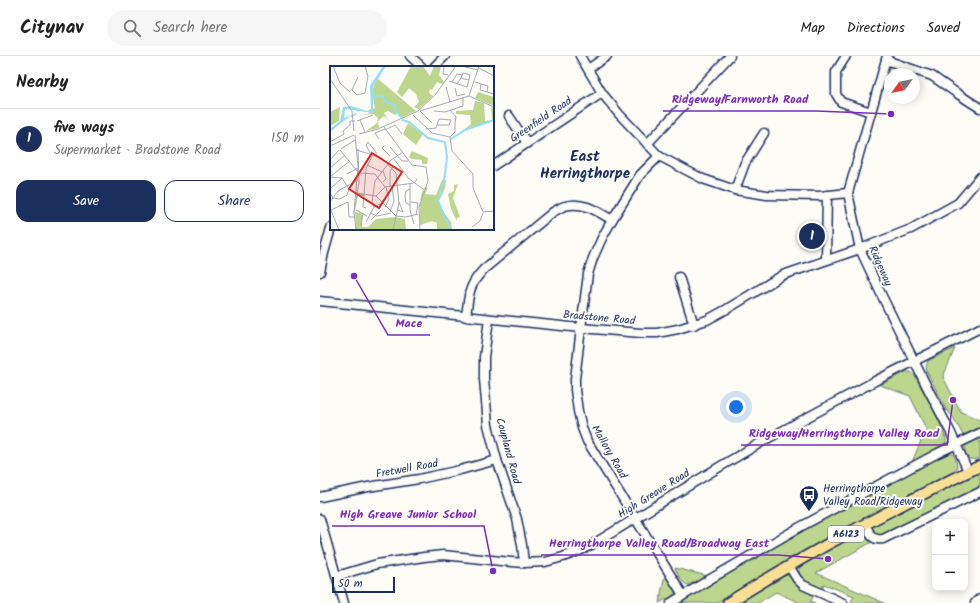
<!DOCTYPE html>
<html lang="en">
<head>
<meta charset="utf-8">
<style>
  body { margin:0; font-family:Kalam,sans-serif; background:#f6f6f6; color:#222 }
  .controls { position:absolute; right:12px; bottom:12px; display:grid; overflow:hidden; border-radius:8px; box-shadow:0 2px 10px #0003 }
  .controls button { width:36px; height:36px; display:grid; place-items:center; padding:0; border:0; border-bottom:1px solid #e0e0e0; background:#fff; color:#222; font:20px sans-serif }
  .compass { position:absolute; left:564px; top:12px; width:36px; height:36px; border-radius:50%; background:#fff; box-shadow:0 2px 10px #0003; rotate:237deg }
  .scale { position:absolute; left:12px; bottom:10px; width:63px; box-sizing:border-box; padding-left:4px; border:2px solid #1b2f5e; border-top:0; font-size:11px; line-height:14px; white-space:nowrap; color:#1b2f5e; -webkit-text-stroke:3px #fdfcf7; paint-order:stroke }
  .you { position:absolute; left:416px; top:351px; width:14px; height:14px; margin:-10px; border:3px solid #fff; border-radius:50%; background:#1a73e8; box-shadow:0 0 0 6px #1a73e833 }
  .badge { display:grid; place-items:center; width:26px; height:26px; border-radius:50%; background:#1b2f5e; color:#fff; font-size:13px; font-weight:700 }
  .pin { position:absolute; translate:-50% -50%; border:2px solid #fff; box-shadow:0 1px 4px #0006 }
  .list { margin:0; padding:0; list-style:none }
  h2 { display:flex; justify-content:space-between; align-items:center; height:52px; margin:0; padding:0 16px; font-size:17px }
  h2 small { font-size:13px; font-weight:400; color:#767676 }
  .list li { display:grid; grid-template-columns:26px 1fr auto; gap:12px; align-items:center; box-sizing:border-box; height:60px; padding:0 16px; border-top:1px solid #e0e0e0 }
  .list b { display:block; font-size:15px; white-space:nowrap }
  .list p { margin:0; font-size:13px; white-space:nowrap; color:#767676 }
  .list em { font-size:13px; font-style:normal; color:#767676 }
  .actions { display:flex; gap:8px; padding:12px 16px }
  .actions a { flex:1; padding:9px 0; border:1px solid #1b2f5e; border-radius:12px; text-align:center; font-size:14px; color:#1b2f5e }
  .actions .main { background:#1b2f5e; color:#fff }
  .icon { flex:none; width:22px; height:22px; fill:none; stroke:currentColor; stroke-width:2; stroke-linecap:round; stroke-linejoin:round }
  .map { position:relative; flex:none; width:660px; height:547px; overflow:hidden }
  header { display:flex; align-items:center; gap:24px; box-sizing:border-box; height:56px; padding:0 20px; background:#fff; border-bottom:1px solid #e0e0e0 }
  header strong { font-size:19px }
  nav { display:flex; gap:22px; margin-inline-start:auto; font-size:14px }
  .search { width:280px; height:36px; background:#f6f6f6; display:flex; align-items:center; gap:10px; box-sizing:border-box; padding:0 14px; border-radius:22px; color:#767676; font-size:15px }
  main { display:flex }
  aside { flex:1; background:#fff }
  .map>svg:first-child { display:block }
  .green { fill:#bdd68d; stroke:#6c8276 }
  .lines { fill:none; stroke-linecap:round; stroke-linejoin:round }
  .minor-casing { stroke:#1b2f5e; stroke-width:11 }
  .major-casing { stroke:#1b2f5e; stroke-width:13 }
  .minor { stroke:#fdfcf7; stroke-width:8 }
  .major { stroke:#f9df96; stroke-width:10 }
  .labels { text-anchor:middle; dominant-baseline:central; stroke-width:4; stroke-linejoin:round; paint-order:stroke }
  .shield { fill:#fdfcf7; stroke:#5f6c8c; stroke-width:1 }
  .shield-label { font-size:10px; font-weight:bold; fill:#1b2f5e }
  .street-label { font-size:11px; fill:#1b2f5e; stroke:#fdfcf7 }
  .poi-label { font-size:11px; fill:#1b2f5e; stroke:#fdfcf7; text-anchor:start }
  .district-label { font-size:15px; font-weight:bold; fill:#1b2f5e; stroke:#fdfcf7 }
  .inset-river { fill:none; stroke:#94ddf6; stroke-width:2 }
  .inset-road { fill:none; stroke:#a3aaba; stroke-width:1 }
  .view { fill:#d62828; fill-opacity:0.15; stroke:#d62828; stroke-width:2 }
  .inset-edge { fill:none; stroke:#1b2f5e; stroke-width:2 }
  .leader { fill:none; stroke:#7b2cbf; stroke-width:1.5 }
  .callout-dot { fill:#7b2cbf; stroke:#fdfcf7; stroke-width:1.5 }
  .callout-label { font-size:12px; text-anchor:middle; font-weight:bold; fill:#7b2cbf; stroke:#fdfcf7; stroke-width:4; stroke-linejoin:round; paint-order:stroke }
</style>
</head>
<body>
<header>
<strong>Citynav</strong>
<div class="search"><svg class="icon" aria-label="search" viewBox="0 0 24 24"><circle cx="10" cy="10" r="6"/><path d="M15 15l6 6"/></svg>Search here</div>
<nav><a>Map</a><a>Directions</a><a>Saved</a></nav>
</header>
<main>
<aside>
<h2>Nearby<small></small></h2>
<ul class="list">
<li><span class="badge">1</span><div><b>five ways</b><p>Supermarket · Bradstone Road</p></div><em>150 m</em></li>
</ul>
<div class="actions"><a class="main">Save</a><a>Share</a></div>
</aside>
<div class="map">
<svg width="660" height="547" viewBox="0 0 660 547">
  <rect width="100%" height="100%" fill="#fdfcf7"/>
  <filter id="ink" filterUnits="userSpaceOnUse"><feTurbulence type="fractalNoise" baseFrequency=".025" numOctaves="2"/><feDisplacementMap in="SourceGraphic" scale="8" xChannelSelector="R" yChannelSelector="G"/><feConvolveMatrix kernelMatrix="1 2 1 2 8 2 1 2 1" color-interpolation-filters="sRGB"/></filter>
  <g filter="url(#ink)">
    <g class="green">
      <path d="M635,292L623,321L641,356L660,364V371L643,379L633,361L626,353L607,316L606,310L608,305Z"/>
      <path d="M586,316H591L595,320L618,363L626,383V386L623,389L592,406L606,373L590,340L560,329Z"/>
      <path d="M660,380V402C657,403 653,404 650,403C646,401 643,392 646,388C648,384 656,382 660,380Z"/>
      <path d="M628,397L633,398C636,403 637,406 637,412L631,417L569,449L473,502L397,547H359L463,486L622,399Z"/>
      <path d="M660,416V432L563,480L496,517L564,547H533L531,546L534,540L504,528L501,534C491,530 471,523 482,508L620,435Z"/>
      <path d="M355,512L388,520L368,529C361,527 358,518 355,512Z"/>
      <path d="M345,518C358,537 361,536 339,547Z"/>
      <path d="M465,519C473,520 473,526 478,530C482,534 489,536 494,539L491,545L495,547H480L456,536L438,547H420Z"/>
    </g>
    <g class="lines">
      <defs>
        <g id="minor">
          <path d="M90,0L102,11"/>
          <path d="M260,0L282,37L299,58L339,100L383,123L415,134L447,139L500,140L528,137"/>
          <path d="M526,0L516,16V38L521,46L551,56"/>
          <path d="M567,0L528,137L540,193L562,240L606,329L630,375L648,415"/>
          <path d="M566,4L612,20L638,38L660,52"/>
          <path d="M114,11L125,0"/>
          <path d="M268,13L287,0"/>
          <path d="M189,60L207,87"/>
          <path d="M327,88L410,0"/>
          <path d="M339,100L320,119L292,164L282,182L273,202L268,218L261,272L255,323V334L258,355L262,372L267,385L363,539"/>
          <path d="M173,110L282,37"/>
          <path d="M415,134L425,107L444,77"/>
          <path d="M506,204L507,139"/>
          <path d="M0,216L4,197L11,172"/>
          <path d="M359,221L374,269"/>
          <path d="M0,245L261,272L321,277H337L358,273L387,264L407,253L463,219L540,193L591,173L638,147L660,121"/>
          <path d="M146,261C149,238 148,230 164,213L233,156C237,154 241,151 245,150C263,145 277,155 292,164"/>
          <path d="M169,263L164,301V323L168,369L177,404L197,463L202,489L204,507"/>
          <path d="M0,441L48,431L99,423L140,414L177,404"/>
          <path d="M0,463L24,547"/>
          <path d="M545,468C550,477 551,485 563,483L660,436"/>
          <path d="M469,510L477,523L483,529L523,547"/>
          <path d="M17,520L57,508L104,501L123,499L181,505L204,507L225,506L243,501L259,495L275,487L401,410L447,383L555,325L660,272"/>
          <path d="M351,547L392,522L480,471L618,397L660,377"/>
          <path d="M655,547L660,542"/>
        </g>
        <path id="major" d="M408,547C441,526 474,507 508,488C558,461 608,434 660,410"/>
      </defs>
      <use href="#minor" class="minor-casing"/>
      <use href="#major" class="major-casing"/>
      <use href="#minor" class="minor"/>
      <use href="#major" class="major"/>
    </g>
  </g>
  <defs>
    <symbol id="bus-pin" viewBox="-11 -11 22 30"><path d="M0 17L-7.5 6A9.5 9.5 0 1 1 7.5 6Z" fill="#1b2f5e" stroke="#fdfcf7"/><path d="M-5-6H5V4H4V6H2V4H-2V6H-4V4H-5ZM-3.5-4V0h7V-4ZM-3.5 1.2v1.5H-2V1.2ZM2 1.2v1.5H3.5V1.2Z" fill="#fff"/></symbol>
  </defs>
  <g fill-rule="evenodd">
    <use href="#bus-pin" x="478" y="428" width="22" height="30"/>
  </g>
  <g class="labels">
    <rect class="shield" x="508" y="470" width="36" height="16" rx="3"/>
    <g class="shield-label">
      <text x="526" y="478">A6123</text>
    </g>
    <g class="street-label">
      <text transform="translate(221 64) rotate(-34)">Greenfield Road</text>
      <text transform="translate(560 210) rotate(66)">Ridgeway</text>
      <text transform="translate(279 262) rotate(5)">Bradstone Road</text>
      <text transform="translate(188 395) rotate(75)">Coupland Road</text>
      <text transform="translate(289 396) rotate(60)">Mallory Road</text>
      <text transform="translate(87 413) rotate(-10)">Fretwell Road</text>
      <text transform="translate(334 438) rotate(-32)">High Greave Road</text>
    </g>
    <g class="poi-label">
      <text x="503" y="433">Herringthorpe<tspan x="503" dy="13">Valley Road/Ridgeway</tspan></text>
    </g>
    <g class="district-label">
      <text x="265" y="101">East<tspan x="265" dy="17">Herringthorpe</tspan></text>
    </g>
  </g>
  <g transform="translate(10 10)">
    <rect width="164" height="164" fill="#fdfcf7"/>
    <path d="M81,0H93L100,10L104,0H111L109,9L114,16L112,18L107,16L102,24L100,23L99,27L103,30L89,43L84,41L89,36L86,28L79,22L72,31L67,26ZM47,12L86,45L71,52L67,47L65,49L58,45L54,47L58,54L54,50L48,55L49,62L36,65L47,57L48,52L43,48L24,50L38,48L45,42L42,25ZM148,26L164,31V40L145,32ZM145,35L154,37L155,55L162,54L161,41L164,42V54L135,64L121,74L141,58L140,49L126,48V45L143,44ZM10,41L9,55L0,60V46ZM78,57L93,68L86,79L73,68ZM82,85L98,92L97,98H92V94L82,93L79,91ZM112,114H116L115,122L109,135L111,143L121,156L122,163L118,164H107V157L102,155L90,159V138L92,135L90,134L93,123L95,121L98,122L95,128L106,129ZM128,118L123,132L130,151L127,152V155L121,143L118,128L124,125V119ZM27,128H33L34,130H28L25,146L32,147V161H38L46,153L65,151L75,153L76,164H26L25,146Z" fill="#bdd68d"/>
    <path d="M53,0H56L43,21V47L15,43L14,52L26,47L27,48L22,51L20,50L0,66V63L10,55L13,41L21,40L37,45L41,43L40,20Z" fill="#94ddf6"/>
    <path class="inset-river" d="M42,25L44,30H53L55,36L65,39L64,43L71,51M72,54L79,56L98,72L115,76L117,91L114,115L108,135L120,162M121,73L135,64L164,54"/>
    <path class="inset-road" d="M3,0L10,17L20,26M131,0L148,4M114,1L113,8L118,9M149,2L164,10M0,13L22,45L24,65M119,15L137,21L140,9L133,7L131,12M122,16L127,8L132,9M145,16L158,20L157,26M127,18L131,12L139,14M151,18L150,24L164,28M116,21L120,36M125,22L127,30L135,28M22,24L27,29L35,27L38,10L35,0M22,24L28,11M139,30L149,0M139,30L164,41M120,44L126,51L125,57M90,45L139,30M90,45L102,57M104,45L115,46L133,40V31M83,49L102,67L120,71L122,85L143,108V122L153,146L164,145M30,54L35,66M27,55L43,49M54,61L82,99L96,101L98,115L89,141L90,164M96,63L106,62L109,53L121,54L119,59H107M55,64L65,59L72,68M29,68L48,63L88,45L105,29L126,0M25,69L28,101L24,146L26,164M120,71L125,66V57M49,73L45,67L55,63M0,76L14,68L13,65L20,59V55H25M0,80L24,69M54,80L52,82L60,90M60,81L72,95H78M11,83L25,74M10,84L28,106M27,84L52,92L66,107L69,137L63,164M40,87L36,79L38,76L46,86V89M64,93L78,112L93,123M0,94L9,84M37,99L52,106M0,102L15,89M53,105L56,113L53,116M20,106L17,108L28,102M30,107L45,108L55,121M1,110L20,95M0,111L12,112L19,123L17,129L10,133L3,132L0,127M80,118V144L84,158M60,120V105L63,101M0,123L12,112M80,123L76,125L75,130L76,137L80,139M27,127L46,130L66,150L76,151L88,148M46,130L55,121L84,117L87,113M0,136L8,125L28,114M81,136L88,137L86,149M44,141L42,136L45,115L61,94L73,86M55,141L59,133L56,121M0,142L9,164M36,142L33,141L36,103L43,88M1,144L18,136L19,151H24M26,144L37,150M68,144L73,146L69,136M24,146L29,116L28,83M60,146L64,135L62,120M40,147L47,150L61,147M41,154L51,144M36,156L44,141L52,137M31,159L33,147M142,161L150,155L153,147"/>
    <path class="view" d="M42,87L72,106L49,142L19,123Z"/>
    <rect width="164" height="164" class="inset-edge"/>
  </g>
  <path class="leader" d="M571 58L496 55H343M34 220L68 279H110M633 344L627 389H421M173 515L164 470H12M508 503L458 499H221"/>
  <g class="callout-dot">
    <circle cx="571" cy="58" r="4"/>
    <circle cx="34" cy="220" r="4"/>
    <circle cx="633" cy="344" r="4"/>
    <circle cx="173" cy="515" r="4"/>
    <circle cx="508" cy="503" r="4"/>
  </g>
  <g class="callout-label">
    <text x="420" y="47">Ridgeway/Farnworth Road</text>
    <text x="89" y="271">Mace</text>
    <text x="524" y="381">Ridgeway/Herringthorpe Valley Road</text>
    <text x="88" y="462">High Greave Junior School</text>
    <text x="339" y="491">Herringthorpe Valley Road/Broadway East</text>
  </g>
</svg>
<div class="controls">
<button>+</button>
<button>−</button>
</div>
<svg class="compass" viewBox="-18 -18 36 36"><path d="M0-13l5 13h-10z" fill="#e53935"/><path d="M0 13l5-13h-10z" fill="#767676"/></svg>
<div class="scale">50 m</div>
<div class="you"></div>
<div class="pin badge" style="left:492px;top:180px">1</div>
</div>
</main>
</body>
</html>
